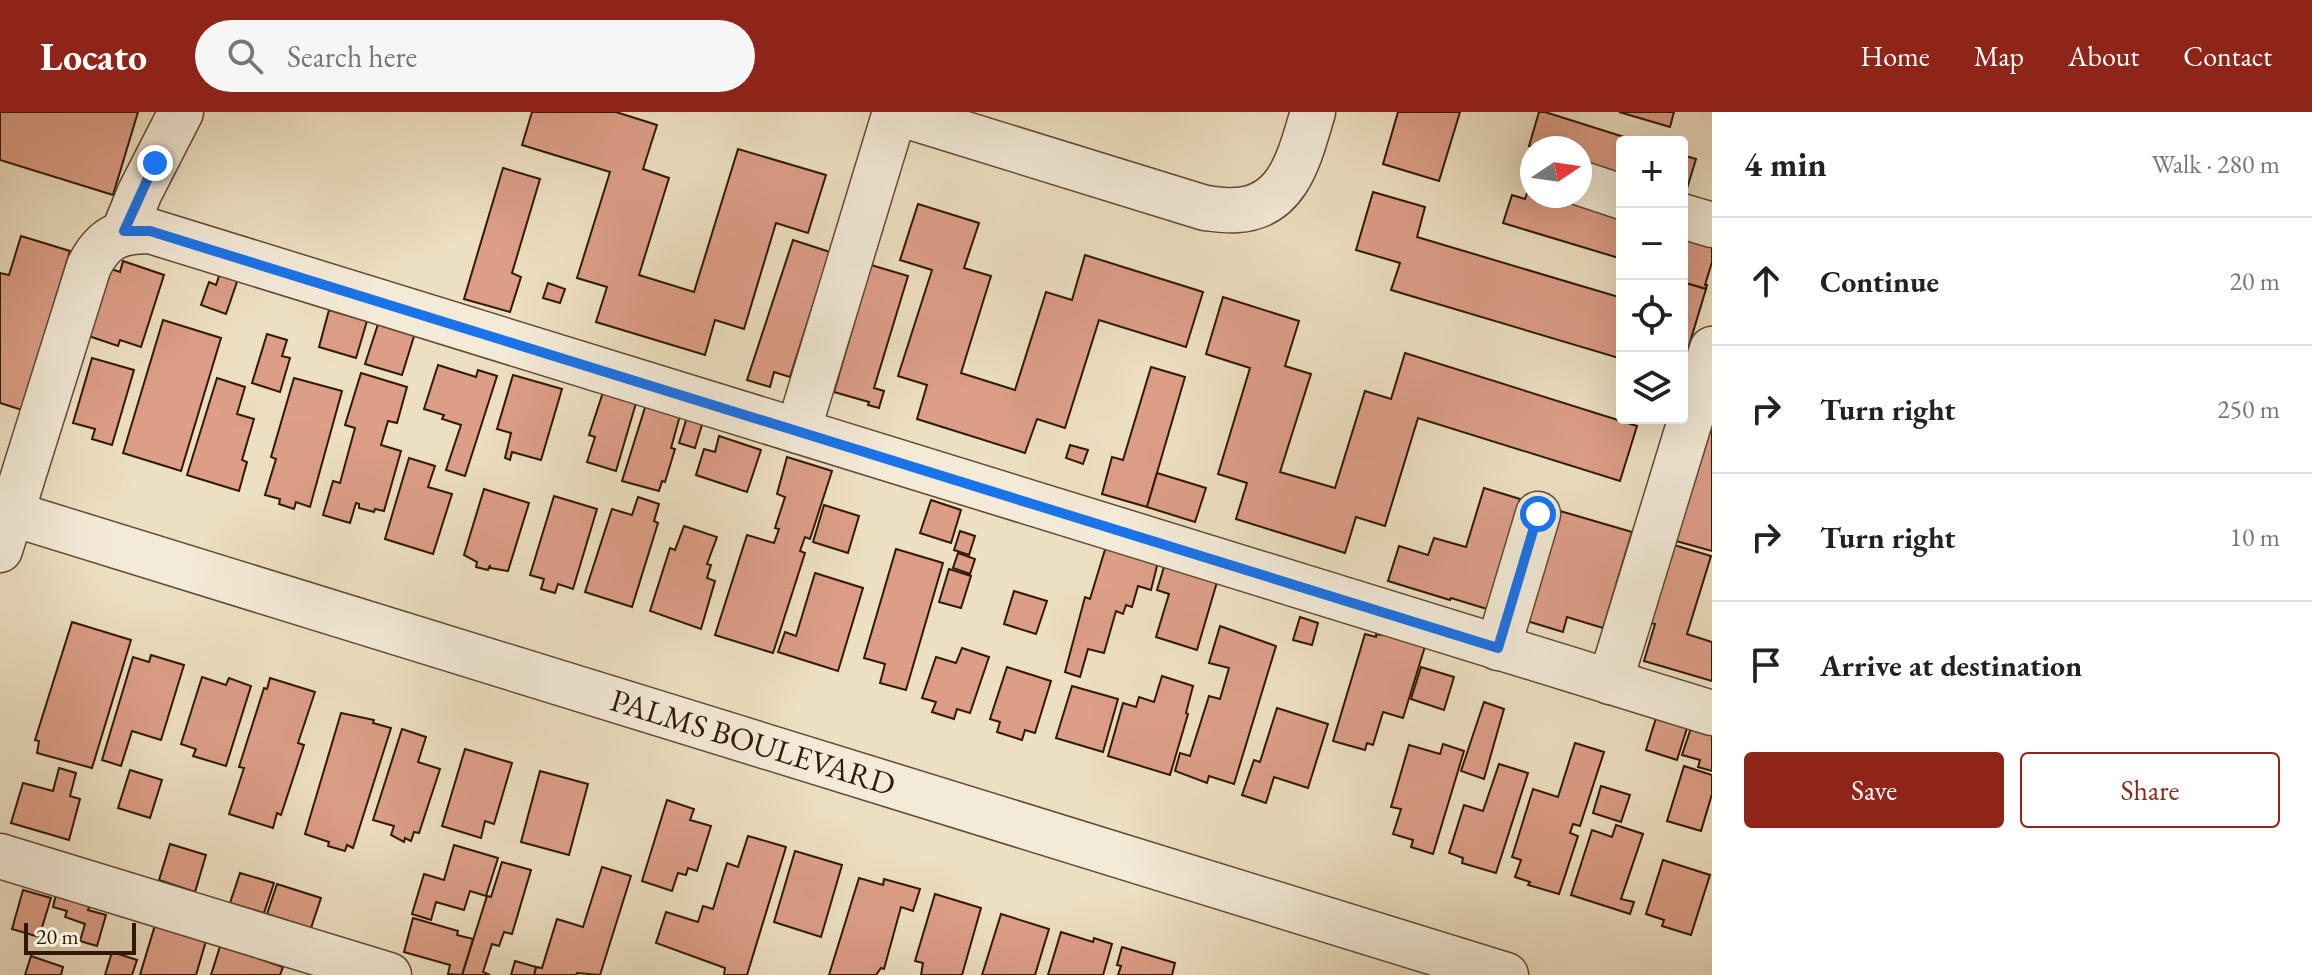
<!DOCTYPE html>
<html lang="en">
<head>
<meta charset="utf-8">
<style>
  body { margin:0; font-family:"EB Garamond",serif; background:#f6f6f6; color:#222 }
  .controls { position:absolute; right:24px; top:24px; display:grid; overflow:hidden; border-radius:8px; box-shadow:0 8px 32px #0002 }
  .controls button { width:72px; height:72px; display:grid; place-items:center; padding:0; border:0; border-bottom:2px solid #e0e0e0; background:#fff; color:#222; font:40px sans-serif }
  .compass { position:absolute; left:1520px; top:24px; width:72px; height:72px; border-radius:50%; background:#fff; box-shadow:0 8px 32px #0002; rotate:77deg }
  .scale { position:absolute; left:24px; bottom:20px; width:112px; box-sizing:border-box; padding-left:8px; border:4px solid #311905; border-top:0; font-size:22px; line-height:28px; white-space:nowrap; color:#311905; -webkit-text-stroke:6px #f3ead7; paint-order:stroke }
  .stop { position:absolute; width:24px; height:24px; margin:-18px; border:6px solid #1a73e8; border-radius:50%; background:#fff }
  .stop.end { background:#1a73e8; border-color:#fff; box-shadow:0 2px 8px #0008 }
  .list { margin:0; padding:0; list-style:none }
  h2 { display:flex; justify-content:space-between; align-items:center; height:104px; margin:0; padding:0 32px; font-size:34px }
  h2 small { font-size:26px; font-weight:400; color:#767676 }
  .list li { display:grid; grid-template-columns:52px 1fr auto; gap:24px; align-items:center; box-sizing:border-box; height:128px; padding:0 32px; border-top:2px solid #e0e0e0 }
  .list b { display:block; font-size:30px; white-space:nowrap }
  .list em { font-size:26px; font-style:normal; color:#767676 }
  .actions { display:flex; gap:16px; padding:24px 32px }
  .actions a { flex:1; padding:18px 0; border:2px solid #8f2418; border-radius:8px; text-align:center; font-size:28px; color:#8f2418 }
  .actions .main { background:#8f2418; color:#fff }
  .icon { flex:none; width:44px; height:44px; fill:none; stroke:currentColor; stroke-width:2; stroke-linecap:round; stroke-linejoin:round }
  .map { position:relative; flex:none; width:1712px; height:863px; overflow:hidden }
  header { display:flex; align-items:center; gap:48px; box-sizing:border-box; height:112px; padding:0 40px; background:#8f2418; color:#fff }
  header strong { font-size:38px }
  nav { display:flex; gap:44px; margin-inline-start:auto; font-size:28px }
  .search { width:560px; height:72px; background:#f6f6f6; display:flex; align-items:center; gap:20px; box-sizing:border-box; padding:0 28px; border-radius:44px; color:#767676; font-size:30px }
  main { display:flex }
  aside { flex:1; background:#fff }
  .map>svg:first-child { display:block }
  .building { fill:#dc9e87; stroke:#311905; stroke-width:2 }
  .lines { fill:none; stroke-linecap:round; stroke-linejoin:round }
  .minor-casing { stroke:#604a34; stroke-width:47 }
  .minor { stroke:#f3ead7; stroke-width:44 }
  .route { stroke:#1a73e8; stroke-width:10 }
  .labels { text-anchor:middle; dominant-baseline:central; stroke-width:6; stroke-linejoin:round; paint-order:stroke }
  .street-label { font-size:32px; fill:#311905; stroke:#f3ead7 }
</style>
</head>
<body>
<header>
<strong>Locato</strong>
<div class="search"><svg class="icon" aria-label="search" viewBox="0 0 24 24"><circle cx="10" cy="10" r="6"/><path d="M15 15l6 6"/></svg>Search here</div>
<nav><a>Home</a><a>Map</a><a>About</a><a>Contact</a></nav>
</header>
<main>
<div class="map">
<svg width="1712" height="863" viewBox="0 0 1712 863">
  <rect width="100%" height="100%" fill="#eddfc1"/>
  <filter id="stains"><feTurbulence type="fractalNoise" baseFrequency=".0025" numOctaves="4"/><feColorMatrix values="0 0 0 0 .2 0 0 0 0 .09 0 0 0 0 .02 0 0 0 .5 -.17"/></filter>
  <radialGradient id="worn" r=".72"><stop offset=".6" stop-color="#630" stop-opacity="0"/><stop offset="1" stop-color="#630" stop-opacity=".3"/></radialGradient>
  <g class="building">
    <path d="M0,0H138L113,83L0,48Z"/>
    <path d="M532,0H616L657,13L643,57L669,66L639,163L694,180L738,37L826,63L808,121L776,111L744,217L715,208L705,243L596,210L607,175L577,166L610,60L522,33Z"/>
    <path d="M1398,0H1460L1439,69L1383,52Z"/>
    <path d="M1539,0H1545L1640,30H1622V63L1580,50V36H1536L1529,34Z"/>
    <path d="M1619,0H1674L1670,15Z"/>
    <path d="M1682,43L1696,47L1685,83L1682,82Z"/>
    <path d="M503,56L540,67L512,161L521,165L510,200L464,187Z"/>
    <path d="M1528,78L1532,79V84H1548L1622,107V147L1503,111L1512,83L1525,87Z"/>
    <path d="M1373,80L1425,95L1417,125L1622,186V247L1391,178L1400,151L1356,138Z"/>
    <path d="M918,92L979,111L964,156L991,164L961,261L1015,278L1046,180L1072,188L1085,143L1203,180L1186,235L1099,208L1065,316L1037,307L1025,341L917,307L927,273L898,264L932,158L900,148Z"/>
    <path d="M21,124L70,139L22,298L0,291V161L9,163Z"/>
    <path d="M1682,126L1712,135V150L1705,173H1707L1706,177L1682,170Z"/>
    <path d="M793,128L830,140L790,265L774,260L770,275L747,268Z"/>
    <path d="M123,149L164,163L141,235L120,228L118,234L80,221L102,154L120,160Z"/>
    <path d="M871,153L908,164L874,276L884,279L879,296L868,293L869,290L834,280Z"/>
    <path d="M221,158L239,164L226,202L201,193L209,170L216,173Z"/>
    <path d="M1682,170L1706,177L1684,250L1682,249Z"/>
    <path d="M548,171L565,177L560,191L543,186Z"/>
    <path d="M1223,185L1299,209L1285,254L1311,262L1280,360L1335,376L1365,279L1391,287L1405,241L1637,314L1620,369L1418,306L1385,414L1356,405L1345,441L1236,407L1247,371L1218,362L1250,256L1206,242Z"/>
    <path d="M329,198L367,209L356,246L319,235Z"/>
    <path d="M163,208L221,226L181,359L123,341Z"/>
    <path d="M379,209L415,221L402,263L365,252Z"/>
    <path d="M267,222L287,228L282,244L290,246L280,280L252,271Z"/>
    <path d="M92,246L134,258L112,333L92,327L95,317L73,311Z"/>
    <path d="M438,253L476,265L478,258L497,264L465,364L446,358L461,313L442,307L444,303L424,297Z"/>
    <path d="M1151,255L1185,265L1147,395L1102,382L1112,345L1123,348Z"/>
    <path d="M361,261L407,275L397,311L388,309L381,333L401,339L384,399L375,397L374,400L359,396V392L356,391L350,411L323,403L333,369L340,371L355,316L345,313Z"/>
    <path d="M513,263L562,277L541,348L512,340L510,348L505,346L511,321L497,317Z"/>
    <path d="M217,266L245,275L237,302L254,307L242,348L247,350L239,379L187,363Z"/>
    <path d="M294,266L342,279L310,395L296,390L294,397L279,392L280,387L265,383L276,347L271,345Z"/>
    <path d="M606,271L639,281L616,359L587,350L595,325L589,323Z"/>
    <path d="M647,289L681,300L671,336L675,337L665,370L662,369L659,379L622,369Z"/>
    <path d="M688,302L704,306L695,336L679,331Z"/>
    <path d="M1712,310V439L1676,429Z"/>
    <path d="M719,324L761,338L747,380L696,363L704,337L715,340Z"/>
    <path d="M1070,333L1088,338L1083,352L1066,346Z"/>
    <path d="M787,345L832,359L810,427L805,425L800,439L805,441L773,541L715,523L747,423L774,431L779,417L775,416L785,385L777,382Z"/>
    <path d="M409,346L435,354L428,375L452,382L433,442L385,427Z"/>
    <path d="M1157,361L1206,376L1195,410L1147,395Z"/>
    <path d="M1484,376L1520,387L1487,497L1451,486L1450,488L1388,469L1399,434L1428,443L1434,426L1466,435Z"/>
    <path d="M484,377L529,391L508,459L490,456V453L488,458L476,455L477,450L464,443Z"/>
    <path d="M554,384L597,397L573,477L558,472L555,481L541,477L544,467L530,463Z"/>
    <path d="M638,385L659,392L654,409L658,411L632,495L585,480L612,397L632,403Z"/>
    <path d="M931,388L961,398L951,431L920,421Z"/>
    <path d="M824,393L859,404L848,441L813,430Z"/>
    <path d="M1560,399L1632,420L1603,516L1567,505L1563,520L1527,509Z"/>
    <path d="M684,414L717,425L707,452L711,453L707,466L715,469L701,517L650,499L670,436L675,438Z"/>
    <path d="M960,419L975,424L969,443L954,438Z"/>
    <path d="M1107,431L1159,446L1151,478L1138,474L1132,495L1126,493L1123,502L1116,499L1104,541L1088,537L1080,565L1065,560L1085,485L1090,487Z"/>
    <path d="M1674,433L1711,444L1687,522L1712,530V569L1644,549L1655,512L1650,511Z"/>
    <path d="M896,437L943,451L906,578L880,571L885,552L864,546Z"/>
    <path d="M958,441L975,447L970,462L953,456Z"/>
    <path d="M1166,448L1217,470L1197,538L1156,525L1169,482L1157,478Z"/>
    <path d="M949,457L971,464L961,496L939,490Z"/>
    <path d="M815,461L863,476L838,559L778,540L785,520L796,524Z"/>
    <path d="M1014,479L1047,489L1036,522L1004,512Z"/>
    <path d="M1300,505L1318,511L1312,533L1293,528Z"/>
    <path d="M72,510L131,528L92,656L37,641L39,629L35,628Z"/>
    <path d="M1220,514L1276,534L1234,672L1209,664L1207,671L1175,659L1180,641L1190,644L1209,584L1220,587L1229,556L1209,551Z"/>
    <path d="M1384,515L1427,528L1403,606L1383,600L1373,633L1367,631L1365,638L1333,629L1365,522L1376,525V522L1381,523Z"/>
    <path d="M962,536L989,545L970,601L957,597L954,607L932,600L936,590L922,586L936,545L956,551Z"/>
    <path d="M151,543L184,553L161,628L132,619L121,654L102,648L133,545L149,550Z"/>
    <path d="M1007,555L1051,569L1035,621L1025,618L1022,628L997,620L1000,610L990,607Z"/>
    <path d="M1421,555L1454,565L1444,598L1411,587Z"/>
    <path d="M1162,564L1193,574L1186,601L1188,602L1170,663L1108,644L1123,591L1136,595L1139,585L1154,590Z"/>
    <path d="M202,565L226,573L229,566L251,574L226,654L193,644L196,637L181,632Z"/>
    <path d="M270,566L315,580L298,631L304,633L281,703L277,701L273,716L229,702L244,656L239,655L264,576L267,577Z"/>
    <path d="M1072,574L1118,587L1103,640L1056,626Z"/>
    <path d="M1484,590L1504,597L1484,667L1461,659Z"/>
    <path d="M1277,596L1328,612L1308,676L1274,665L1266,691L1242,683L1254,648L1260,650Z"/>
    <path d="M341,601L374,608L373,611L391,616L353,736L347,733L345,739L328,734L329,730L305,722Z"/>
    <path d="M1657,603L1688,613L1677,648L1646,638Z"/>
    <path d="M1693,610L1712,616V659L1698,655L1700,648L1682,643Z"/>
    <path d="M402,617L426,625L418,650L440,657L419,721L414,720L411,729L405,726L404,730L391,723L394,714L373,708Z"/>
    <path d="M1575,631L1604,640L1580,714L1573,712L1570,721L1578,724L1559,782L1528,773L1530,770L1515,765L1521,748L1512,745L1533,677L1558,685Z"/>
    <path d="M1443,632L1464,639L1433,742L1411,735L1413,728L1393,722L1401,697L1391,695L1409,633L1440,642Z"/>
    <path d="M465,637L512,651L494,712L485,709L481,726L442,714Z"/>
    <path d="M1499,652L1528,661L1496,761L1462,751L1463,746L1449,741L1464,693L1483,699Z"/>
    <path d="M1684,654L1712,663V682L1701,719L1667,709Z"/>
    <path d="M59,656L76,661L70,684L80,687L69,728L11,711L23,671L53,679Z"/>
    <path d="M130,658L162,668L150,706L118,696Z"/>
    <path d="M540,659L588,672L569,743L521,730Z"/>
    <path d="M1601,674L1630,683L1621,710L1593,701Z"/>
    <path d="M667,688L694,697L690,708L711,714L697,759L688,756L686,763L678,761L672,779L642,769Z"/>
    <path d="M1616,713L1643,722L1621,787L1634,790L1630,802L1571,783L1592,718L1612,725Z"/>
    <path d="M748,724L786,735L747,863H724L725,856L656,831L666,800L698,810L703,794L713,797L727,751L738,755Z"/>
    <path d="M170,732L206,743L195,780L159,768Z"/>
    <path d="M454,733L498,746L486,784L470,779L464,798L436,790L431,808L412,802L424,762L444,768Z"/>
    <path d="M795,739L842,753L821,825L774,810Z"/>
    <path d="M1663,748L1710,763L1691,823L1662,814L1664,808L1646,802Z"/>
    <path d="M502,750L531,758L512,822L504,820L499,834L492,832L483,860L490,863H462L487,784L491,785Z"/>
    <path d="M602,755L631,764L600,863L577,861L576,863H534L536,855L542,856L557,807L583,815Z"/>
    <path d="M240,761L274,771L264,801L230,791Z"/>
    <path d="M859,766L883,773L884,767L920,777L913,799L901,795L884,857L881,856L876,863H829Z"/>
    <path d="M277,772L321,786L311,816L267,802Z"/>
    <path d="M23,778L51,786L39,825L12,817Z"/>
    <path d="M56,782L90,793L88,798L106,803L97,834L80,829L85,812L65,805L67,799L53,795Z"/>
    <path d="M935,782L981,796L962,863H921L923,851L915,849Z"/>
    <path d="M1001,802L1049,817L1035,863H982Z"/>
    <path d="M413,806L458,819L457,823L473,827L462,863L448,862L450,853L404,840Z"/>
    <path d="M155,813L206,829L196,863H140Z"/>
    <path d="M1061,820L1093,830L1094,826L1112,832L1103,863H1048Z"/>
    <path d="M222,828L258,841L257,846L283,855L280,863H211Z"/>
    <path d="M1122,835L1175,851L1172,863H1118L1121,854L1117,853Z"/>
    <path d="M112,840L137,848L132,863H105Z"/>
    <path d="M31,844L63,855L61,863H25Z"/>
    <path d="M515,849L536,855L534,863H511Z"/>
  </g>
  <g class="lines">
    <defs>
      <g id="minor">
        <path d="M894,0L1205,96C1215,97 1226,99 1237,98C1290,95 1300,42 1313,0"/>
        <path d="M1580,71L1622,85"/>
        <path d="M1682,104L1712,113"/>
        <path d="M124,119L140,80L181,0"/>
        <path d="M798,319L895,0"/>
        <path d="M0,398L1506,863"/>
        <path d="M0,438L89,154C104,125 119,119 150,119L1712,601"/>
        <path d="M1498,536L1538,402"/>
        <path d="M1610,570L1712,237"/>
        <path d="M0,744L389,863"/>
      </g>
    </defs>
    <use href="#minor" class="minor-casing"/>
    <use href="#minor" class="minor"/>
  </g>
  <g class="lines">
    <path class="route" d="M155,51L124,119H150L1498,536L1538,402"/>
  </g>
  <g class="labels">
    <g class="street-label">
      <text transform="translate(753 630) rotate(17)">PALMS BOULEVARD</text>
    </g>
  </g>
  <rect width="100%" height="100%" filter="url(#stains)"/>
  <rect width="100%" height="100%" fill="url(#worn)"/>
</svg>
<div class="controls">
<button>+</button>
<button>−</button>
<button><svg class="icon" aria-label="locate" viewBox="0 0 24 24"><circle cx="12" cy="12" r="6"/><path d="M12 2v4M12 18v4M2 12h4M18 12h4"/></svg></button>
<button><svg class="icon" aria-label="layers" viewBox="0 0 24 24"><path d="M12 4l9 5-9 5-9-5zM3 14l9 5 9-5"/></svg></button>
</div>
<svg class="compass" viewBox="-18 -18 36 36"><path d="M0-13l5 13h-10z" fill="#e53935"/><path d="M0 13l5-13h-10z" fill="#767676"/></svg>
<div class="scale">20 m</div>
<div class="stop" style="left:1538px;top:402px"></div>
<div class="stop end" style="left:155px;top:51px"></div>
</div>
<aside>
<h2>4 min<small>Walk · 280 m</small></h2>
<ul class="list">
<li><svg class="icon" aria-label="ahead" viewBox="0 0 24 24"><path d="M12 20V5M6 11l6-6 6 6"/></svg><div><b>Continue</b></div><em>20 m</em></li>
<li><svg class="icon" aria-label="right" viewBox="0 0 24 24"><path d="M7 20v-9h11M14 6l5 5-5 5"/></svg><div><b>Turn right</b></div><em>250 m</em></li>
<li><svg class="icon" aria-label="right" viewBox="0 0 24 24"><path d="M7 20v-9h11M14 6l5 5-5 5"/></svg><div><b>Turn right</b></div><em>10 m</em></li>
<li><svg class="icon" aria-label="arrive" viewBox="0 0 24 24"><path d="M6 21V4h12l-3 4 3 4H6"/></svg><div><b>Arrive at destination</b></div></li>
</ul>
<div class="actions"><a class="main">Save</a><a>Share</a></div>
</aside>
</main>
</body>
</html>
